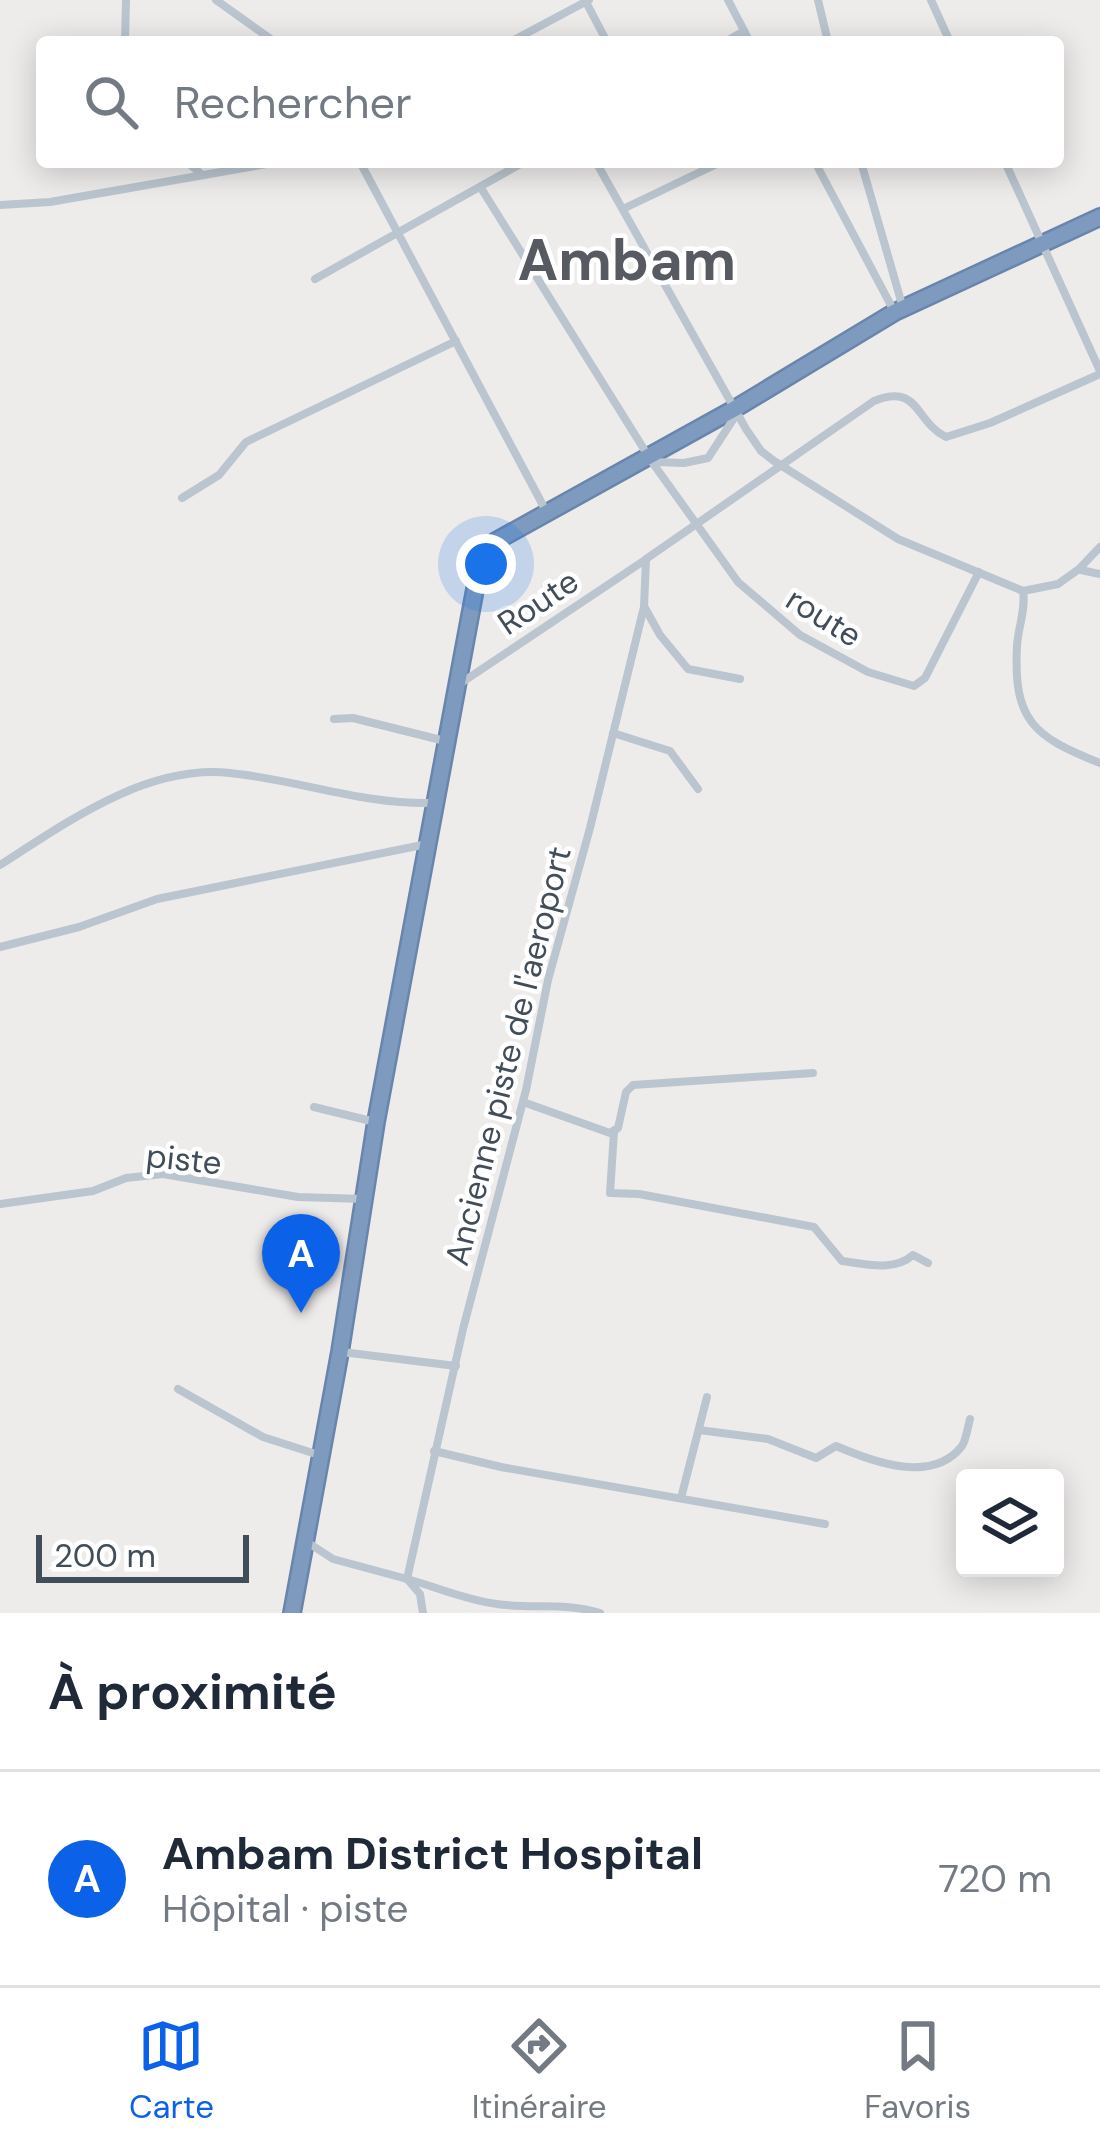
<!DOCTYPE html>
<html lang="fr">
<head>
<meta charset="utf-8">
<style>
  body { margin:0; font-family:"DM Sans",sans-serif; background:#f6f6f7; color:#1f2937 }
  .controls { position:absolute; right:36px; bottom:36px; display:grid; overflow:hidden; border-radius:12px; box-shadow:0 6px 30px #0003 }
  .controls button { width:108px; height:108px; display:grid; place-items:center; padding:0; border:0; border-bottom:3px solid #e0e1e3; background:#fff; color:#1f2937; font:60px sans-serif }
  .scale { position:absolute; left:36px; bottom:30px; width:213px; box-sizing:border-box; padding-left:12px; border:6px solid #424d5a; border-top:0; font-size:33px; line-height:42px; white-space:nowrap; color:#424d5a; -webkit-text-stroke:9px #fff; paint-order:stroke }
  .you { position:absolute; left:486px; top:564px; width:42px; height:42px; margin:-30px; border:9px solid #fff; border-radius:50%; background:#1a73e8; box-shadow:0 0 0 18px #1a73e833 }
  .badge { display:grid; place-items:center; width:78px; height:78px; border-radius:50%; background:#0b61e8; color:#fff; font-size:39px; font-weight:700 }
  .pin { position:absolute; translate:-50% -99px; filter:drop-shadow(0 3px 6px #0008) }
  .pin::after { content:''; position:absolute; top:63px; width:42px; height:36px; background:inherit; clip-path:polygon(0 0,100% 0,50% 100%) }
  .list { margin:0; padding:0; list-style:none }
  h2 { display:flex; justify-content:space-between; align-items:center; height:156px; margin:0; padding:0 48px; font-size:51px }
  h2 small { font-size:39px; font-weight:400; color:#747a83 }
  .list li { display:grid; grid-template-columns:78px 1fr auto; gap:36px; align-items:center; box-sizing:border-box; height:216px; padding:0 48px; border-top:3px solid #e0e1e3 }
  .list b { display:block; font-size:45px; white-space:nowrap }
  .list p { margin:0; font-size:39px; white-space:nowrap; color:#747a83 }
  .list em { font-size:39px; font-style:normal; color:#747a83 }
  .icon { flex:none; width:66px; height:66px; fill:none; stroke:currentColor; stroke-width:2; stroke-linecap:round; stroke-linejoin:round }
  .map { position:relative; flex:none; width:1100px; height:1613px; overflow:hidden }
  .search { position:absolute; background:#fff; box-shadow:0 6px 30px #0003; left:36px; right:36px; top:36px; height:132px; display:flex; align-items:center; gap:30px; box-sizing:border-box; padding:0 42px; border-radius:12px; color:#747a83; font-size:45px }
  .sheet { height:372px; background:#fff }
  nav { display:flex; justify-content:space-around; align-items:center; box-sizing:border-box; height:168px; border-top:3px solid #e0e1e3; background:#fff; font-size:33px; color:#747a83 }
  nav a { display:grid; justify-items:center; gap:6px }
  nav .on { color:#0b61e8 }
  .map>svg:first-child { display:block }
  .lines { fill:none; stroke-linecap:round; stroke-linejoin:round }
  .highway-casing { stroke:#6985ab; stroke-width:20 }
  .street { stroke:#bac5cf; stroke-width:8 }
  .highway { stroke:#7e9bbf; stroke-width:15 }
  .labels { text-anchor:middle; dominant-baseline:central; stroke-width:9; stroke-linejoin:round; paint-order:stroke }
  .street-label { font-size:33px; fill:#424d5a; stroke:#fff }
  .town-label { font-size:57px; font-weight:bold; fill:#575b61; stroke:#fff }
</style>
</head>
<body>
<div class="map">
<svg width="1100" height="1613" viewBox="0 0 1100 1613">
  <rect width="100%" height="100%" fill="#eeebeb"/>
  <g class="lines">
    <defs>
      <path id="highway" d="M292,1613L340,1352L376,1122L481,557L496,541L736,408L895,312L1100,217"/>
    </defs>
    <use href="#highway" class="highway-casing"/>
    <g class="street">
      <path d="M216,0L275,42"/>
      <path d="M728,0L750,42"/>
      <path d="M818,0L828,42"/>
      <path d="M931,0L950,42"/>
      <path d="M586,2L607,42"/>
      <path d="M125,42L126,0"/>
      <path d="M510,42L589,0"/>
      <path d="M725,42L744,31"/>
      <path d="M187,162L200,173"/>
      <path d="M360,162L546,511"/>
      <path d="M596,162L746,429L761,451L774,461L898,539L1023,591L1058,584L1079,569L1100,547"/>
      <path d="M815,162L894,311"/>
      <path d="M861,162L903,308"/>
      <path d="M1005,162L1100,371"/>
      <path d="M481,188L652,462L738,582L800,635L868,672L914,686L925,678L979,572"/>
      <path d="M0,205L50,202L278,162"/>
      <path d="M625,208L721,162"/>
      <path d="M315,279L524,162"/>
      <path d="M654,462L684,463L708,458L738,412"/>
      <path d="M182,498L219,475L246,442L456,341"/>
      <path d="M1081,570L1100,574"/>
      <path d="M1023,591C1026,610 1018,627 1017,646C1013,721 1034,737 1100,763"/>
      <path d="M645,608L660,635L688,669L740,679"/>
      <path d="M458,685L645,560"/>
      <path d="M334,719L353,718L445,741"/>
      <path d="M613,733L670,751L698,789"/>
      <path d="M0,865C67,822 147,764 230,773C299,780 364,805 433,803"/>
      <path d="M0,947L79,927L157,899L427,844"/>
      <path d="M523,1102L610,1133L618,1128L626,1092L633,1085L813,1073"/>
      <path d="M314,1107L375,1122"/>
      <path d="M614,1132L610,1193L639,1194L814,1227L842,1261C865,1264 894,1272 913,1255L928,1263"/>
      <path d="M0,1204L93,1191L126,1178L163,1174L298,1197L364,1199"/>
      <path d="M342,1352L456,1366"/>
      <path d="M178,1389L263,1437L319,1455"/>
      <path d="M699,1430L768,1439L816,1458L836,1446C871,1461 932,1485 962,1446C966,1440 968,1426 970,1419"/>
      <path d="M434,1451L501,1467L825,1524"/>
      <path d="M681,1498L707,1397"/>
      <path d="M307,1542L333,1559L407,1579L463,1329L526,1090L548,980L590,828L644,607L646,559L874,401C920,383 914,421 946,437L990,423L1100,374"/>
      <path d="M407,1579C437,1587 465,1600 497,1604C531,1609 566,1602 600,1613"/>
      <path d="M408,1580L420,1594L423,1613"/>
    </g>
    <use href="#highway" class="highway"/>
  </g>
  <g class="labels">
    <g class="street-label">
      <text transform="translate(538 602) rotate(-34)">Route</text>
      <text transform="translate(824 617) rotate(32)">route</text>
      <text transform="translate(508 1056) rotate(-76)">Ancienne piste de l'aeroport</text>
      <text transform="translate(184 1159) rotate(6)">piste</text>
    </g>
    <g class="town-label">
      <text x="627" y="260">Ambam</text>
    </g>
  </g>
</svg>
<div class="controls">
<button><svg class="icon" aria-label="layers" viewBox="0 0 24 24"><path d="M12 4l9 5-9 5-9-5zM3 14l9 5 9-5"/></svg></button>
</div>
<div class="scale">200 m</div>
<div class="you"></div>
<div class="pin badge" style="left:301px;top:1313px">A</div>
<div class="search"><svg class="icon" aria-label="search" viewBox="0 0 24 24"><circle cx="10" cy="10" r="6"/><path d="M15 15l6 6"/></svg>Rechercher</div>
</div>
<section class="sheet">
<h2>À proximité<small></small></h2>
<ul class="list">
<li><span class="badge">A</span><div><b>Ambam District Hospital</b><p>Hôpital · piste</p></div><em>720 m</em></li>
</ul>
</section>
<nav>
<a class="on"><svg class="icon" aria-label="map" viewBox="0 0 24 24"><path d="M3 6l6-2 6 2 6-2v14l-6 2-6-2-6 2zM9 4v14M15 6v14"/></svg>Carte</a>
<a><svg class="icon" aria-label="directions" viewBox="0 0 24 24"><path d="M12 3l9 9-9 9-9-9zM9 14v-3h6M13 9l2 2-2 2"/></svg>Itinéraire</a>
<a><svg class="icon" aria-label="saved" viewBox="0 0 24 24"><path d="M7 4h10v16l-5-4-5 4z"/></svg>Favoris</a>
</nav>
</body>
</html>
